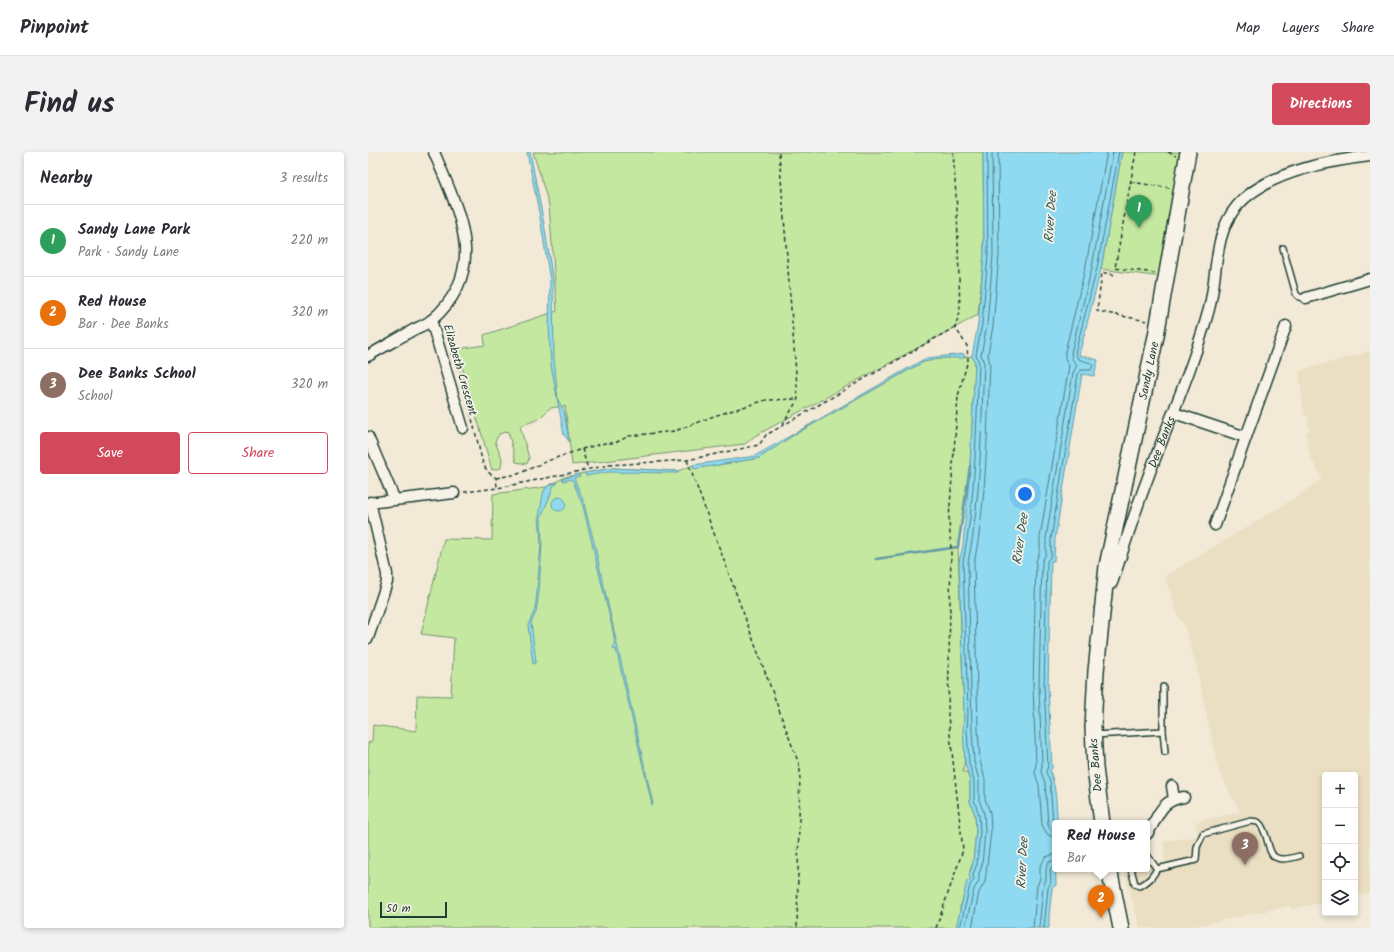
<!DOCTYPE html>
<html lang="en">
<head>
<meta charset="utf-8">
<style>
  body { margin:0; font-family:Kalam,sans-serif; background:#f2f2f3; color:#2b2b33 }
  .controls { position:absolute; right:12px; bottom:12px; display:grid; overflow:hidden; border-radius:4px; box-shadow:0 2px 6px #0003 }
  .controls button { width:36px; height:36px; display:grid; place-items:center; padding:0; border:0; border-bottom:1px solid #e1e1e2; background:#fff; color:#2b2b33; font:20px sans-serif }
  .scale { position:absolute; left:12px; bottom:10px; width:67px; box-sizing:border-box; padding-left:4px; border:2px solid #1f3d34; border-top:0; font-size:11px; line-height:14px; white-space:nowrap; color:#1f3d34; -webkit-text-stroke:3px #f7f3e8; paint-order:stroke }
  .you { position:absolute; left:657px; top:342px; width:14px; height:14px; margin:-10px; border:3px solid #fff; border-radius:50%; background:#1a73e8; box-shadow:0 0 0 6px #1a73e833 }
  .badge { display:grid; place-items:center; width:26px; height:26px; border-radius:50%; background:#d1495b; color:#fff; font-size:13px; font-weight:700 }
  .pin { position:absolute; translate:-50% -33px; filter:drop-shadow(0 1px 2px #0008) }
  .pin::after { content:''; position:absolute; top:21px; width:14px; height:12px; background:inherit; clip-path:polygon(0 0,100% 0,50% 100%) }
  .popup { position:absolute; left:684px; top:668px; width:98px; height:52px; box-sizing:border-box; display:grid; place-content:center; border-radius:4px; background:#fff; filter:drop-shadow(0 1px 3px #0005); font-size:13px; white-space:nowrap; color:#7c7c81 }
  .popup b { font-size:15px; color:#2b2b33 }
  .popup::after { content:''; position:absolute; left:50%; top:100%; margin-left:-8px; border:8px solid transparent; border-top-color:#fff }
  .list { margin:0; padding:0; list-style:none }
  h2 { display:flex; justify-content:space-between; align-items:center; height:52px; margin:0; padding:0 16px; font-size:17px }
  h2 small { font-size:13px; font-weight:400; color:#7c7c81 }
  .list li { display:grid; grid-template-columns:26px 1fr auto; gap:12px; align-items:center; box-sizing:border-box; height:72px; padding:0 16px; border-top:1px solid #e1e1e2 }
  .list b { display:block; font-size:15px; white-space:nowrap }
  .list p { margin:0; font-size:13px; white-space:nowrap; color:#7c7c81 }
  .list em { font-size:13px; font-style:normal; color:#7c7c81 }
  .actions { display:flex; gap:8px; padding:12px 16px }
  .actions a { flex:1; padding:9px 0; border:1px solid #d1495b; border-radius:4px; text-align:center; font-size:14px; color:#d1495b }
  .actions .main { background:#d1495b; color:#fff }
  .icon { flex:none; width:22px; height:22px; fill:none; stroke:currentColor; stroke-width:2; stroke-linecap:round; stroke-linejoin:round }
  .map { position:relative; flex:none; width:1002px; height:776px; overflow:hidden; border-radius:4px }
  header { display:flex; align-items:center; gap:24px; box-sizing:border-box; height:56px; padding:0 20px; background:#fff; border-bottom:1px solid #e1e1e2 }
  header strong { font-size:19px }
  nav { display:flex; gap:22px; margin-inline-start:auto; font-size:14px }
  .intro { display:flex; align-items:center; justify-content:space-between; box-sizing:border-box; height:96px; padding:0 24px }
  h1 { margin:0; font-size:28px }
  .button { padding:10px 18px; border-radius:4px; background:#d1495b; color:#fff; font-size:14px; font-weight:700 }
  main { display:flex; gap:24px; padding:0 24px }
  aside { flex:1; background:#fff; border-radius:4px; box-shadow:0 2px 6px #0003 }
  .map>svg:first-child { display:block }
  .built { fill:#ebdfc3 }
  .green { fill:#c5e8a1; stroke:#72926a }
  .water { fill:#90daf1; stroke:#639ba5 }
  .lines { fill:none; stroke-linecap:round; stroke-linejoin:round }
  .shore { stroke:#4c7c80; stroke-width:1 }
  .stream { stroke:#639ba5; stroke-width:2.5 }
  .lane-casing { stroke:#1f3d34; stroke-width:8 }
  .street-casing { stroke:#1f3d34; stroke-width:13 }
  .secondary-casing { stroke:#1f3d34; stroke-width:18 }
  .path { stroke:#1f3d34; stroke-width:1.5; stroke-dasharray:4 3; stroke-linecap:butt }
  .lane { stroke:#f7f3e8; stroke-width:5 }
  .street { stroke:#f7f3e8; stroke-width:10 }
  .secondary { stroke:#f7f3e8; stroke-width:15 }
  .labels { text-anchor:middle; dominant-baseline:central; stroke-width:3.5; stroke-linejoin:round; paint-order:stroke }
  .street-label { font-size:12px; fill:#1f3d34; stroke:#f7f3e8 }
  .water-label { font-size:13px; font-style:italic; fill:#365c5a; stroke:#f7f3e8 }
</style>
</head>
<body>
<header>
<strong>Pinpoint</strong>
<nav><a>Map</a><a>Layers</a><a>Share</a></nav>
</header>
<div class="intro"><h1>Find us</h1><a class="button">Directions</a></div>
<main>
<aside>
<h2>Nearby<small>3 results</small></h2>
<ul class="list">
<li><span class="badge" style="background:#2e9e5b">1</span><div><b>Sandy Lane Park</b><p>Park · Sandy Lane</p></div><em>220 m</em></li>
<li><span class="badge" style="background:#e8710a">2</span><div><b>Red House</b><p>Bar · Dee Banks</p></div><em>320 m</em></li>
<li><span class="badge" style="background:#8d6e63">3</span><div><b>Dee Banks School</b><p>School</p></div><em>320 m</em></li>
</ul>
<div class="actions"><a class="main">Save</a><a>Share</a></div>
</aside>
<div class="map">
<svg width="1002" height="776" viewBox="0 0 1002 776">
  <rect width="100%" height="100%" fill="#f2ead7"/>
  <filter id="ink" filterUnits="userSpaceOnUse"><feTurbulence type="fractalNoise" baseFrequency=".025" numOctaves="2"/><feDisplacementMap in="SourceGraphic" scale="8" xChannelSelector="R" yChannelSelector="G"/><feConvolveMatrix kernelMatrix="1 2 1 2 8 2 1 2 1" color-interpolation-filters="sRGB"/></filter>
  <g filter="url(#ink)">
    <path class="built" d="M1002,199V741L987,744V623H957V750L924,757L921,754L819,776H772L756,718L779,717V712L788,710L797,716L796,689L821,686L830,683L827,670L872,660L850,618L828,512L815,470L810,464L797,424L930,344L954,327L942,304L937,280L941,279L939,264H936L931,219Z"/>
    <g class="green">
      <path d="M165,0H615L616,102L610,163L387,284L377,292L204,313L197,254L182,256L171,267L152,274L161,306L159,312L148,310L140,279L131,282L127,290L134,306L133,316L124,318L89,197L117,193L116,183L189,159L181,53Z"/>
      <path d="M754,0H816L793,125L733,117Z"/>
      <path d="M604,204L607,211L602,314L590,395L596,562C594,582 599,602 595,620H599L602,629V649L607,663L608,679L605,711L602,718L603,728L592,755V762L588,776H0V591L4,589L5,573L48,579L49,543L83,544L86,486L53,482L76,387L124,388L125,342L178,335L197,325L227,319L245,316L310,319L325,313H350L391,306L424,284L555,210L576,206Z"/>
    </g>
    <g class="water">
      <path d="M159,0H162L177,77L185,130L186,206L190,248L196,259L201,289L196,283L183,213L181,175L182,129L172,65Z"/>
      <path d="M615,0H754L733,117L711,203L730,208L726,224L714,222L687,387L686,409H683L680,535L684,616L682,619C688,635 689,654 689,671H687L688,733L684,736L681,764V776H588L599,729L603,728L601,723L605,711L608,679L607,663L602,649V629L597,611L595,577L596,562L591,410L595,393L602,314L607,211L604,204L610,172L616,102Z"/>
      <path d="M596,202V206H576L555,210L424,284L391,306L326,317L325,313L387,304L558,206Z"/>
      <path d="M245,316L310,319V321L240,320L218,324L217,321Z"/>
      <path d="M211,322L212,324L206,326L215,348L226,390L285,652L284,653L248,497L246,498L245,495L247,494L245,479L215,354L204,327L196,329L194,327Z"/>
      <path d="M189,330L190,331L185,334L182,344L173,365L174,391L171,440L168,460L163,471L168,510L165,512L160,473L166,460L168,450L173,392L171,365L175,342L178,335Z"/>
      <circle cx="191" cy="352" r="7"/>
    </g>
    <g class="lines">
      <g class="shore">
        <path d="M687,674L685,671L682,630L678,620L680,614L676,535L679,409L683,404V387L710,222L713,218H723L725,213L723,211L710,207L707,201L729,116L751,0"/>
        <path d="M687,680L682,677L680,672L677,631L673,620L674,613L671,535L674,409L678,402V386L705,221L709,213L704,207L703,201L724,115L745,0"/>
        <path d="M687,686L679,682L674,673L671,633L667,621L668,612L665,535L668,409L672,399V385L701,214L697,206V200L718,113L739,0"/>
        <path d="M592,776L602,733L606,728L605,722L609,712L612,679L611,663L606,648V629L601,611L599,577L600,562L595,410C608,347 608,275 611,211L608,203L614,172L620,103L619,0"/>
        <path d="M597,776L606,737L611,729V722L614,713L617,679L616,661L611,648V628L606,610L604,578L600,411C613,348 613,276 616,211L613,203L619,173L625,103L624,0"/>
        <path d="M604,776L611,740L617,730L623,679L622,660L617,647V627L612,609L610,578L606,412C619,348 619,276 622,212L620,202L625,174L631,103L630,0"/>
        <path d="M665,776L669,734L672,727V714L678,705L687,702"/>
        <path d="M671,776L675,735L678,728V716L681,710L687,708"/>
        <path d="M676,776L680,736L683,730L682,717L687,713"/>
      </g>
      <path class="stream" d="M508,407L590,395L602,314"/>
      <defs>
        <g id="lane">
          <path d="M915,96L928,142L931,145L938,146"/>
          <path d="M795,579L797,600"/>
          <path d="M726,583L795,579V535"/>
          <path d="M779,703L789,717"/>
          <path d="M763,717L767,732L771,734C781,730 784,725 789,717L828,708L829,695L835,682L883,669L890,670L893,673C906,694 894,715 931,704"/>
        </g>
        <g id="street">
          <path d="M938,146L1002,127"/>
          <path d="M63,168L95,276"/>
          <path d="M0,204C15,195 30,187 45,178C51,175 59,172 64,168C123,116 90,59 66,0"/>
          <path d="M806,261L878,285L847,373"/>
          <path d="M0,285L26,346"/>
          <path d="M878,285L918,174"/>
          <path d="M0,351L86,341"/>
          <path id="s1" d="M736,436L744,431C756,396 766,362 779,328C800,271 825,216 841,157C850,123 845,82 869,54C898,20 960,9 1002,4"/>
          <path d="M0,486L19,430V422L2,350"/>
          <path d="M804,634L806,647"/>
          <path d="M779,682C792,663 791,649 816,645"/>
        </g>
        <g id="secondary">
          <path id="s2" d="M734,671L727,616L725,575L728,519L739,414L788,184L820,0"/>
          <path d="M741,717L753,776"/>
        </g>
      </defs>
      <use href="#lane" class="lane-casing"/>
      <use href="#street" class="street-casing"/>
      <use href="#secondary" class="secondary-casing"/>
      <g class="path">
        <path d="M768,0L747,116L787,121"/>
        <path d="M800,0L808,4"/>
        <path d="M411,1L430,247L415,272"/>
        <path d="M763,30L802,36"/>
        <path d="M746,123L742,121H734L729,159L779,169"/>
        <path d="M83,201L95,226L96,234L115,312L120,320L128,326L129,335"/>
        <path d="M214,297L220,317"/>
        <path d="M319,308L432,615L429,776"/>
        <path d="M128,326L150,322L179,309L214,297L237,291H247L261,284L307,279L346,264L398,248L430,247"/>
        <path d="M96,340L130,336L241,313L319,308L391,293L398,283L587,175"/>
        <path d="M568,776L595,698L580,564L583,398L581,367L590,244L600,208L599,194L587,175L592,160L589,58L585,0"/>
      </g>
      <use href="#lane" class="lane"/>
      <use href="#street" class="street"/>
      <use href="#secondary" class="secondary"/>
    </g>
  </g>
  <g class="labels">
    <g class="street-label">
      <text transform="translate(92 218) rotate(74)">Elizabeth Crescent</text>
      <text stroke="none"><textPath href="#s2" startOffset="458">Sandy Lane</textPath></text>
      <text stroke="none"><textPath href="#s1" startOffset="159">Dee Banks</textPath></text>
      <text transform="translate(728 613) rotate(-95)">Dee Banks</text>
    </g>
    <g class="water-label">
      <text transform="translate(683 65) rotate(-86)">River Dee</text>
      <text transform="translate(653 387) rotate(-82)">River Dee</text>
      <text transform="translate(655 711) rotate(-87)">River Dee</text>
    </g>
  </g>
</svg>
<div class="controls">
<button>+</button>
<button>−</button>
<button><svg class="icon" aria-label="locate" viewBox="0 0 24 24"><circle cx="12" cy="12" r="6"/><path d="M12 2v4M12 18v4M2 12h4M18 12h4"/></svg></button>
<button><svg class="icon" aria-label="layers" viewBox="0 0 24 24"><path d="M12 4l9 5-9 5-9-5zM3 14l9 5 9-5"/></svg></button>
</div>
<div class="scale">50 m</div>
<div class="you"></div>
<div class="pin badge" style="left:771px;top:76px;background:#2e9e5b">1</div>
<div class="pin badge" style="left:733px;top:766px;background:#e8710a">2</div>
<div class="popup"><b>Red House</b>Bar</div>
<div class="pin badge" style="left:877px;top:713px;background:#8d6e63">3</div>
</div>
</main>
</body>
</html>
